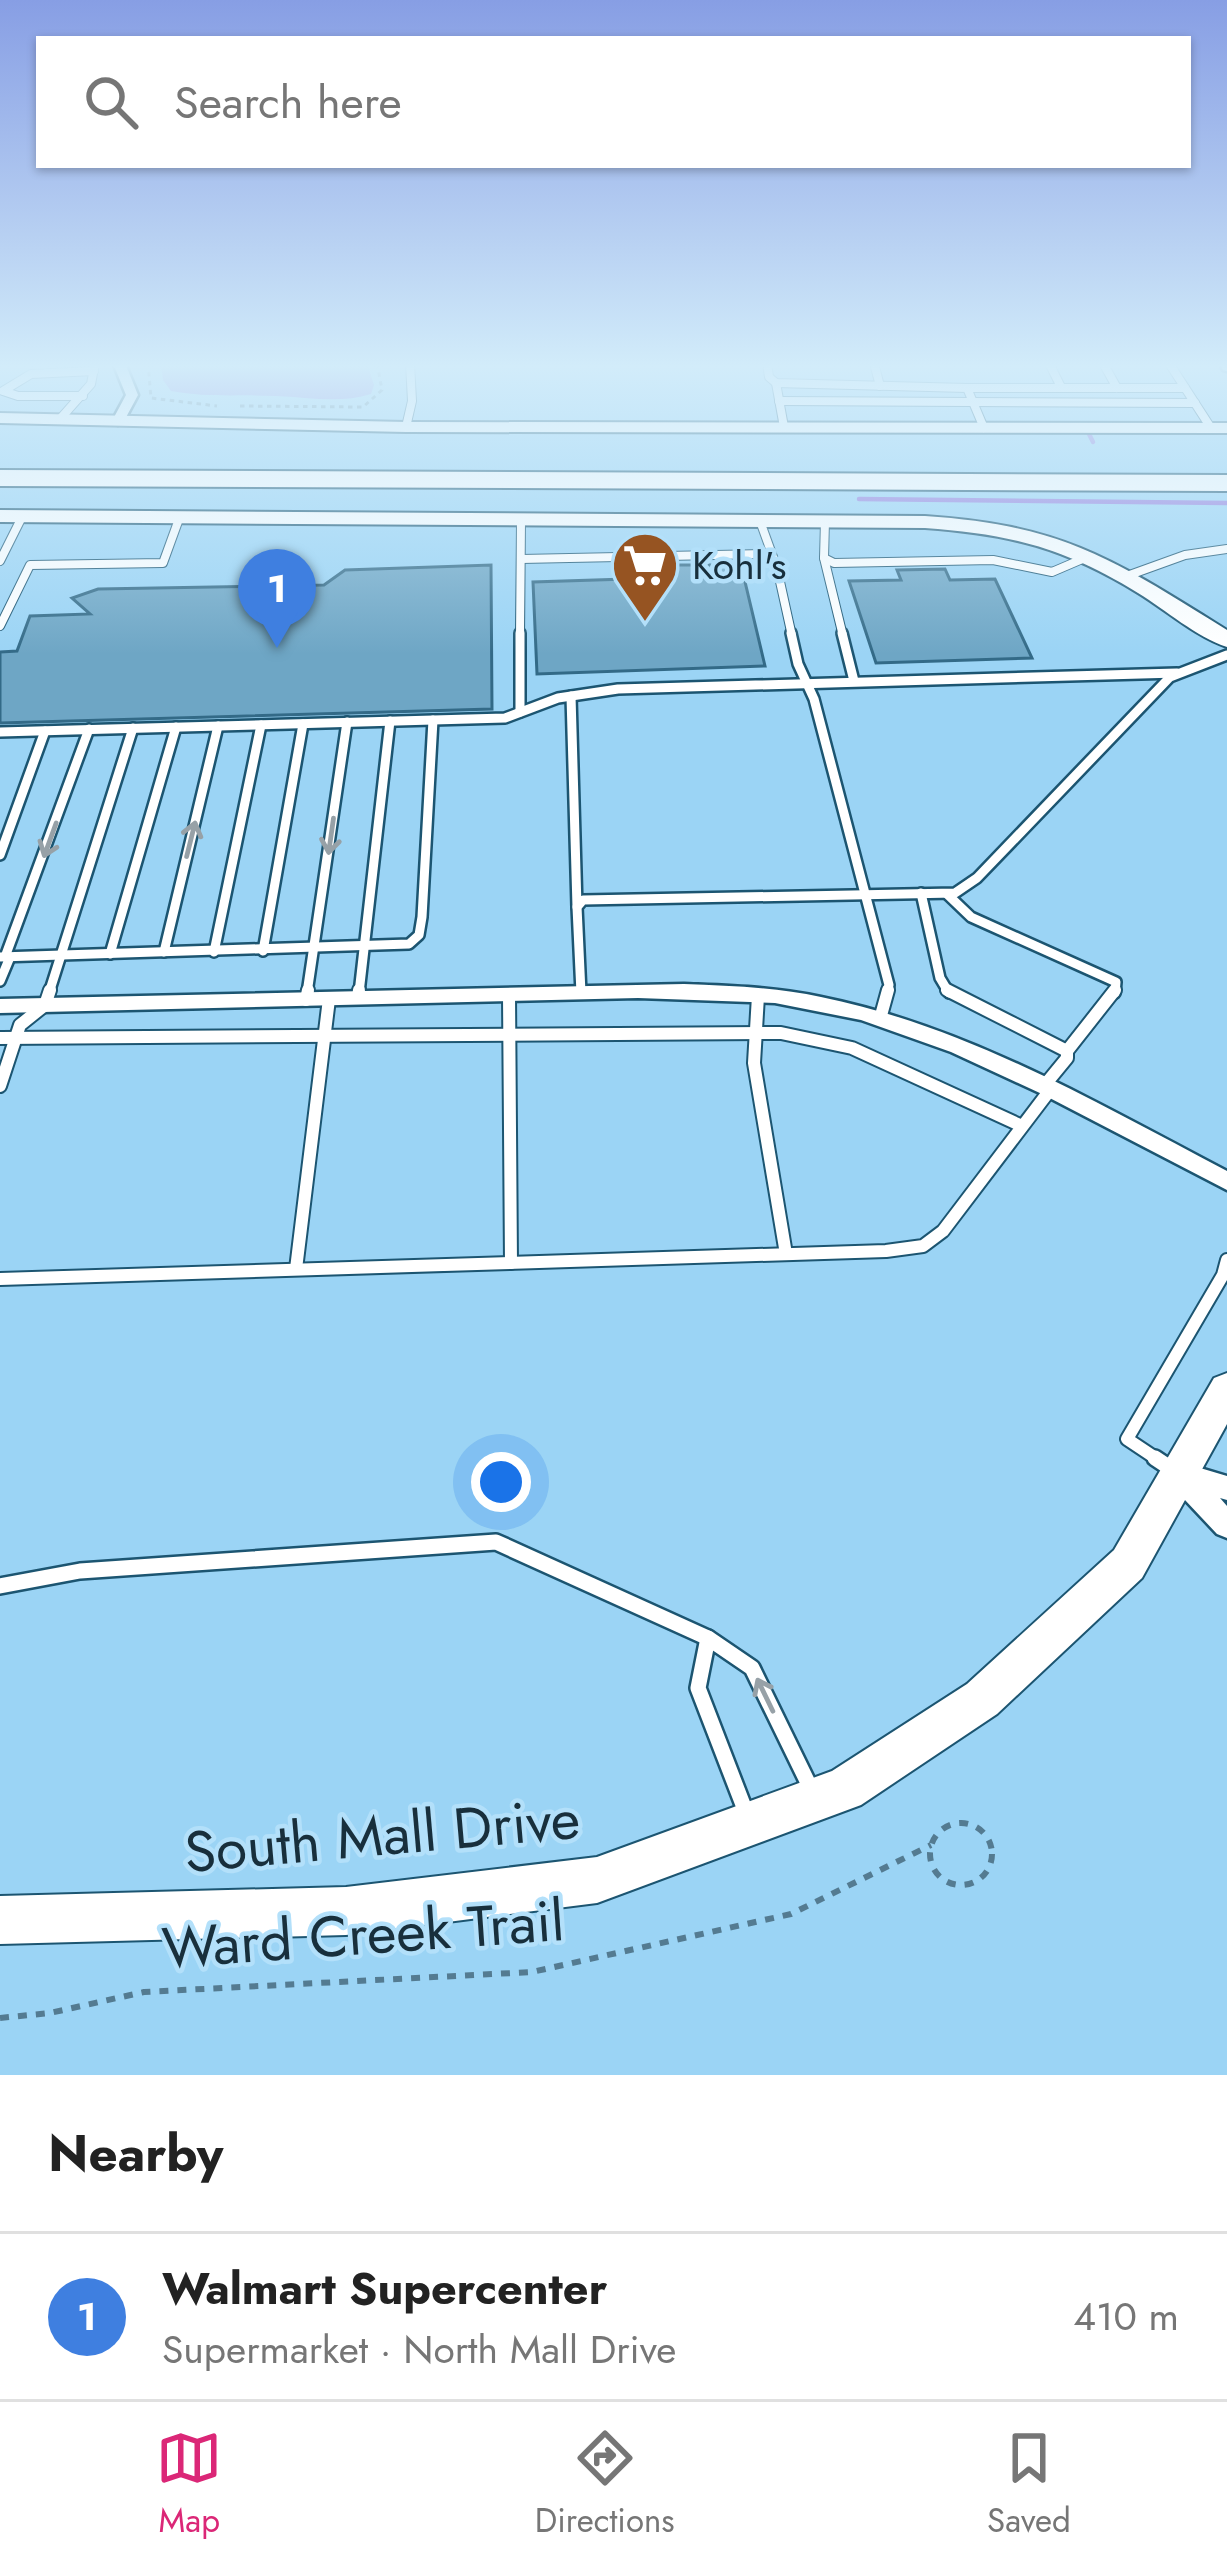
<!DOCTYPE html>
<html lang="en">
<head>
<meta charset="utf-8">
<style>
  body { margin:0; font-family:Jost,sans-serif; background:#f6f6f6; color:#222 }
  .you { position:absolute; left:501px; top:1482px; width:42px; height:42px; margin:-30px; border:9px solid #fff; border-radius:50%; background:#1a73e8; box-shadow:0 0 0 18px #1a73e833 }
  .badge { display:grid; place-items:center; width:78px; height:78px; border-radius:50%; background:#db2777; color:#fff; font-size:39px; font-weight:700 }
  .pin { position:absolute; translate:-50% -99px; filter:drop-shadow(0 3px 6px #0008) }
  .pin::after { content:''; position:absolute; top:63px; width:42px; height:36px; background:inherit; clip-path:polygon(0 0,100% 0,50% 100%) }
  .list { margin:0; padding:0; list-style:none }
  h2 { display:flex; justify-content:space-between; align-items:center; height:156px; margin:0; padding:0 48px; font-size:51px }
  h2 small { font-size:39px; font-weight:400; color:#767676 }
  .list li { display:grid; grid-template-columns:78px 1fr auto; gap:36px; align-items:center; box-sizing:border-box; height:168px; padding:0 48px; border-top:3px solid #e0e0e0 }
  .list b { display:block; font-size:45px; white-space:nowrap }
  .list p { margin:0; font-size:39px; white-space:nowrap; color:#767676 }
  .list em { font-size:39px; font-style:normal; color:#767676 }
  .icon { flex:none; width:66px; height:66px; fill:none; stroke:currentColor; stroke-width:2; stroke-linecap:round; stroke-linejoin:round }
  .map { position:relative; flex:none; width:1227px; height:2075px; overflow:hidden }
  .search { position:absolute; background:#fff; box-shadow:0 3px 9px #0004; left:36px; right:36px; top:36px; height:132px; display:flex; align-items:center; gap:30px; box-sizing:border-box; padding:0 42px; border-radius:0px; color:#767676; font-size:45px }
  .sheet { height:324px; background:#fff }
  nav { display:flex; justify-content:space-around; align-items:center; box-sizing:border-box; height:168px; border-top:3px solid #e0e0e0; background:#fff; font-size:33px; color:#767676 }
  nav a { display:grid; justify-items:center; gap:6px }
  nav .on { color:#db2777 }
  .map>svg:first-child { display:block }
  .water { fill:#957ddd }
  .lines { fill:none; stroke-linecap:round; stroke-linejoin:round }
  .stream { stroke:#957ddd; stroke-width:4.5 }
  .building { fill:#6ea6c5; stroke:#336a87; stroke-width:3 }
  .lane-far3-casing { stroke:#1c5571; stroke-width:10 }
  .lane-far2-casing { stroke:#1c5571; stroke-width:14 }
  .lane-far1-casing { stroke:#1c5571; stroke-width:16 }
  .lane-casing { stroke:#1c5571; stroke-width:20 }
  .street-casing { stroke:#1c5571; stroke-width:5 }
  .secondary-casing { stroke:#1c5571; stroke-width:4 }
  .highway-casing { stroke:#1c5571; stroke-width:4 }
  .path-far1 { stroke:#547b91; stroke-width:3; stroke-dasharray:4.5 4.5; stroke-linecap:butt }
  .path { stroke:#547b91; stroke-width:6; stroke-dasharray:9 9; stroke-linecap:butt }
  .lane-far3 { stroke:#fff; stroke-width:8 }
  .lane-far2 { stroke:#fff; stroke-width:9 }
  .lane-far1 { stroke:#fff; stroke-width:12 }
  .lane { stroke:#fff; stroke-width:15 }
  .street { fill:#fff; fill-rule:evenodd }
  .secondary { fill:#fff; fill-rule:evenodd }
  .highway { fill:#fff; fill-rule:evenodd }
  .oneway { stroke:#97a1a7 }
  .labels { text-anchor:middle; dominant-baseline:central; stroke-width:9; stroke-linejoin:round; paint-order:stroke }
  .far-poi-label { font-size:39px; fill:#182f3c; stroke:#b3e0fa; text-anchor:start }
  .near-street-label { font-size:57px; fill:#182f3c; stroke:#b3e0fa }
</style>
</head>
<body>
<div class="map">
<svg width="1227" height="2075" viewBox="0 0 1227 2075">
  <rect width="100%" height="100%" fill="#9bd4f5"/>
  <path class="water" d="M161,363H367L374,385L371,394C339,404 309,397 276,396C240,394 208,398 171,391L163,380Z"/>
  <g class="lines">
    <g class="stream">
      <path d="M1089,434L1093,442"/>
      <path d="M859,499L1227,503"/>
    </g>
  </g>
  <g class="building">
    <path d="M491,565L492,709L0,723V652L17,651L30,616L90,614L72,598L98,589L324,585L345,570Z"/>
    <path d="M624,565H741L765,666L537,674L533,582L626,579Z"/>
    <path d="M945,569L950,580L995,579L1032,658L876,663L849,581L901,580L897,570Z"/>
  </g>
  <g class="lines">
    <defs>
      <g id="lane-far3">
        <path d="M767,363L769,377L776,383L967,388L984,428"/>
        <path d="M874,363L880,386"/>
        <path d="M1049,363L1061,387"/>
        <path d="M1103,363L1117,388"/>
        <path d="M1169,363L1211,428"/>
        <path d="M776,383L784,427"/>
        <path d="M967,388H1185"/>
        <path d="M83,396H18L3,391L31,374L94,371"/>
        <path d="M779,401L1195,403"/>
        <path d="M60,419L91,384L95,363"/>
        <path d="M406,427L412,401L410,363"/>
        <path d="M760,521L777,568L792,636"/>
        <path d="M825,521L824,558L834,563L993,560L1052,572L1087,557"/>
        <path d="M824,558L843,636"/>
        <path d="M521,559L770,554"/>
        <path d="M0,561L22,517"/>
        <path d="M1124,577L1185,555L1227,549"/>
        <path d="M0,626L30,565L163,563L179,519"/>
        <path d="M520,636L521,521"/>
      </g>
      <g id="lane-far2">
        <path d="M791,633L798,664L814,699L889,985L887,993"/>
        <path d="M842,633L854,681"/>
        <path d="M571,696L577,907"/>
        <path d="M520,712V633"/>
        <path d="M0,732L505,718L558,698L618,689L1177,673"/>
        <path d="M0,855L45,731"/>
        <path d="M921,893L940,978L949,993"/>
        <path d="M947,894L971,917L1116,982L1115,993"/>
        <path d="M263,951L303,724"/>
        <path d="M164,952L218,726"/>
        <path d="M214,952L261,725"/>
        <path d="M110,954L176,727"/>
        <path d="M0,957L409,944L419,935L422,917L433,720"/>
        <path d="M5,957L89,729"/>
        <path d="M0,981L10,957"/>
        <path d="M49,993L133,728"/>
        <path d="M307,993L347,722"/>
        <path d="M359,993L390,721"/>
        <path d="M581,993L577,907L583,900L955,893L977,878L1170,677L1227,655"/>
      </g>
      <g id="lane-far1">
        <path d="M947,990L1067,1051V1058L1044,1086"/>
        <path d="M509,995L511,1263"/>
        <path d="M758,996L754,1063L786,1254"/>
        <path d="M358,998L359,990"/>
        <path d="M306,1000L308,990"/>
        <path d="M880,1019L888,990"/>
        <path d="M0,1038L781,1033L852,1048L1022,1126"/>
        <path d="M1067,1051L1115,990"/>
        <path d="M0,1086L20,1025L45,1005L50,990"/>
        <path d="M296,1269L329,999"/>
        <path d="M0,1279L886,1251L923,1246L943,1231L1050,1090"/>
        <path d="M1160,1461L1127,1439L1223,1275L1227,1260"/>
      </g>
      <g id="lane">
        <path d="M1155,1458L1173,1470"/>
        <path d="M0,1586L80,1571L496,1542L708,1638"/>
        <path d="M747,1815L698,1688L708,1638L752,1668L812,1791"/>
      </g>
      <g id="street">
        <path d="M113,363H125L138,395L124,421L118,425L112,421L126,395Z"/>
        <path d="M1219,363H1227V371L1223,370Z"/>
        <path d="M684,984C730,986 776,987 821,997C966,1026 1097,1103 1227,1171V1190L1042,1094L951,1052L861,1020L775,1003L638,998L0,1013V999Z"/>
        <path d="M1180,1462L1227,1476V1500L1220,1498L1227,1506V1538L1217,1534L1169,1483L1166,1474L1169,1465Z"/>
      </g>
      <g id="secondary">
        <path d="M0,413L406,422L1227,423V433L406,432L0,423Z"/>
        <path d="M0,510L925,516C1063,525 1113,559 1227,630V647C1196,637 1166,610 1138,593C1065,548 1010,534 925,528L0,522Z"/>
        <path d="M1227,1373V1424L1142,1578L997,1714L861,1805L597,1903L346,1935L0,1944V1896L346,1887L597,1857L832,1771L967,1684L1114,1550L1214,1378Z"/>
      </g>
      <path id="highway" d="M0,470L1227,475V491L0,486Z"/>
    </defs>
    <use href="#lane-far3" class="lane-far3-casing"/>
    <use href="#lane-far2" class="lane-far2-casing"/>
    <use href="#lane-far1" class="lane-far1-casing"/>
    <use href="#lane" class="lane-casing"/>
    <use href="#street" class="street-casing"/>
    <use href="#secondary" class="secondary-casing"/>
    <use href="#highway" class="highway-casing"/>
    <g class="path-far1">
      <path d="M148,363L151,398L217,406"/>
      <path d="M240,406L363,407L382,390L377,363"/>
    </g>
    <g class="path">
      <circle cx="961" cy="1854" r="31"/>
      <path d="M0,2018L50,2013L144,1992L532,1972L791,1914L931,1845"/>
    </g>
    <use href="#lane-far3" class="lane-far3"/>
    <use href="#lane-far2" class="lane-far2"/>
    <use href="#lane-far1" class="lane-far1"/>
    <use href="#lane" class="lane"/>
    <use href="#street" class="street"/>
    <use href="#secondary" class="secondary"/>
    <use href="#highway" class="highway"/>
  </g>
  <defs><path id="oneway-shaft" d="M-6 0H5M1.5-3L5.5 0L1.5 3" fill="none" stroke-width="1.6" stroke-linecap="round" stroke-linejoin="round" transform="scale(3)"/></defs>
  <g class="oneway">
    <use href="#oneway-shaft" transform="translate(331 836) rotate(98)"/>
    <use href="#oneway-shaft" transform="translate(191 839) rotate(-76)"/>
    <use href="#oneway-shaft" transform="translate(50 840) rotate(110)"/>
    <use href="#oneway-shaft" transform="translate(765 1695) rotate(-116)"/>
  </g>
  <linearGradient id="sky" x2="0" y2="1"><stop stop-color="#879ee4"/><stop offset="0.56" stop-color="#d2ecfa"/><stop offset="1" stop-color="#d2ecfa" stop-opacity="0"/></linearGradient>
  <rect width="1227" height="654" fill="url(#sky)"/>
  <defs>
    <symbol id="supermarket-pin" viewBox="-11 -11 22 30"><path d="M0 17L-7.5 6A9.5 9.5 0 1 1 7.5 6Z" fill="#965422" stroke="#b3e0fa"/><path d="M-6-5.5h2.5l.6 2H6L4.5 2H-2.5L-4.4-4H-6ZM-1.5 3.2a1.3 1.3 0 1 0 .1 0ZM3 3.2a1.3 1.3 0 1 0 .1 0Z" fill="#fff"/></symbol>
  </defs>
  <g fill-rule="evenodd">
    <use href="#supermarket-pin" x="607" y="527" width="76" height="104"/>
  </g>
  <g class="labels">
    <g class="far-poi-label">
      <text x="692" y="565">Kohl's</text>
    </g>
    <g class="near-street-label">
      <text transform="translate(382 1835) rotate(-5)">South Mall Drive</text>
      <text transform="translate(363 1934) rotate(-4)">Ward Creek Trail</text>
    </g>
  </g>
</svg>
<div class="you"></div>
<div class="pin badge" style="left:277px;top:648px;background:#3f7fe0">1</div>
<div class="search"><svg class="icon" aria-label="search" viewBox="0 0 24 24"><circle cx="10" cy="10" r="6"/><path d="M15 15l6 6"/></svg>Search here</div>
</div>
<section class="sheet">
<h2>Nearby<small></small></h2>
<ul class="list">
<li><span class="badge" style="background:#3f7fe0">1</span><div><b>Walmart Supercenter</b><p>Supermarket · North Mall Drive</p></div><em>410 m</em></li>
</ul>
</section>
<nav>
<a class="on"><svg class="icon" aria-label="map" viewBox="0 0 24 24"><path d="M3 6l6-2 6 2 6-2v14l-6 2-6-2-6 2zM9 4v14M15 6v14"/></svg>Map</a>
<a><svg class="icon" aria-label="directions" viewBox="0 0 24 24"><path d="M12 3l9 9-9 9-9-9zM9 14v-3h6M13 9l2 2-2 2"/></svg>Directions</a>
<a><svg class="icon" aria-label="saved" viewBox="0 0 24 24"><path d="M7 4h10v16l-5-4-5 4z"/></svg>Saved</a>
</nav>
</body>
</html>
